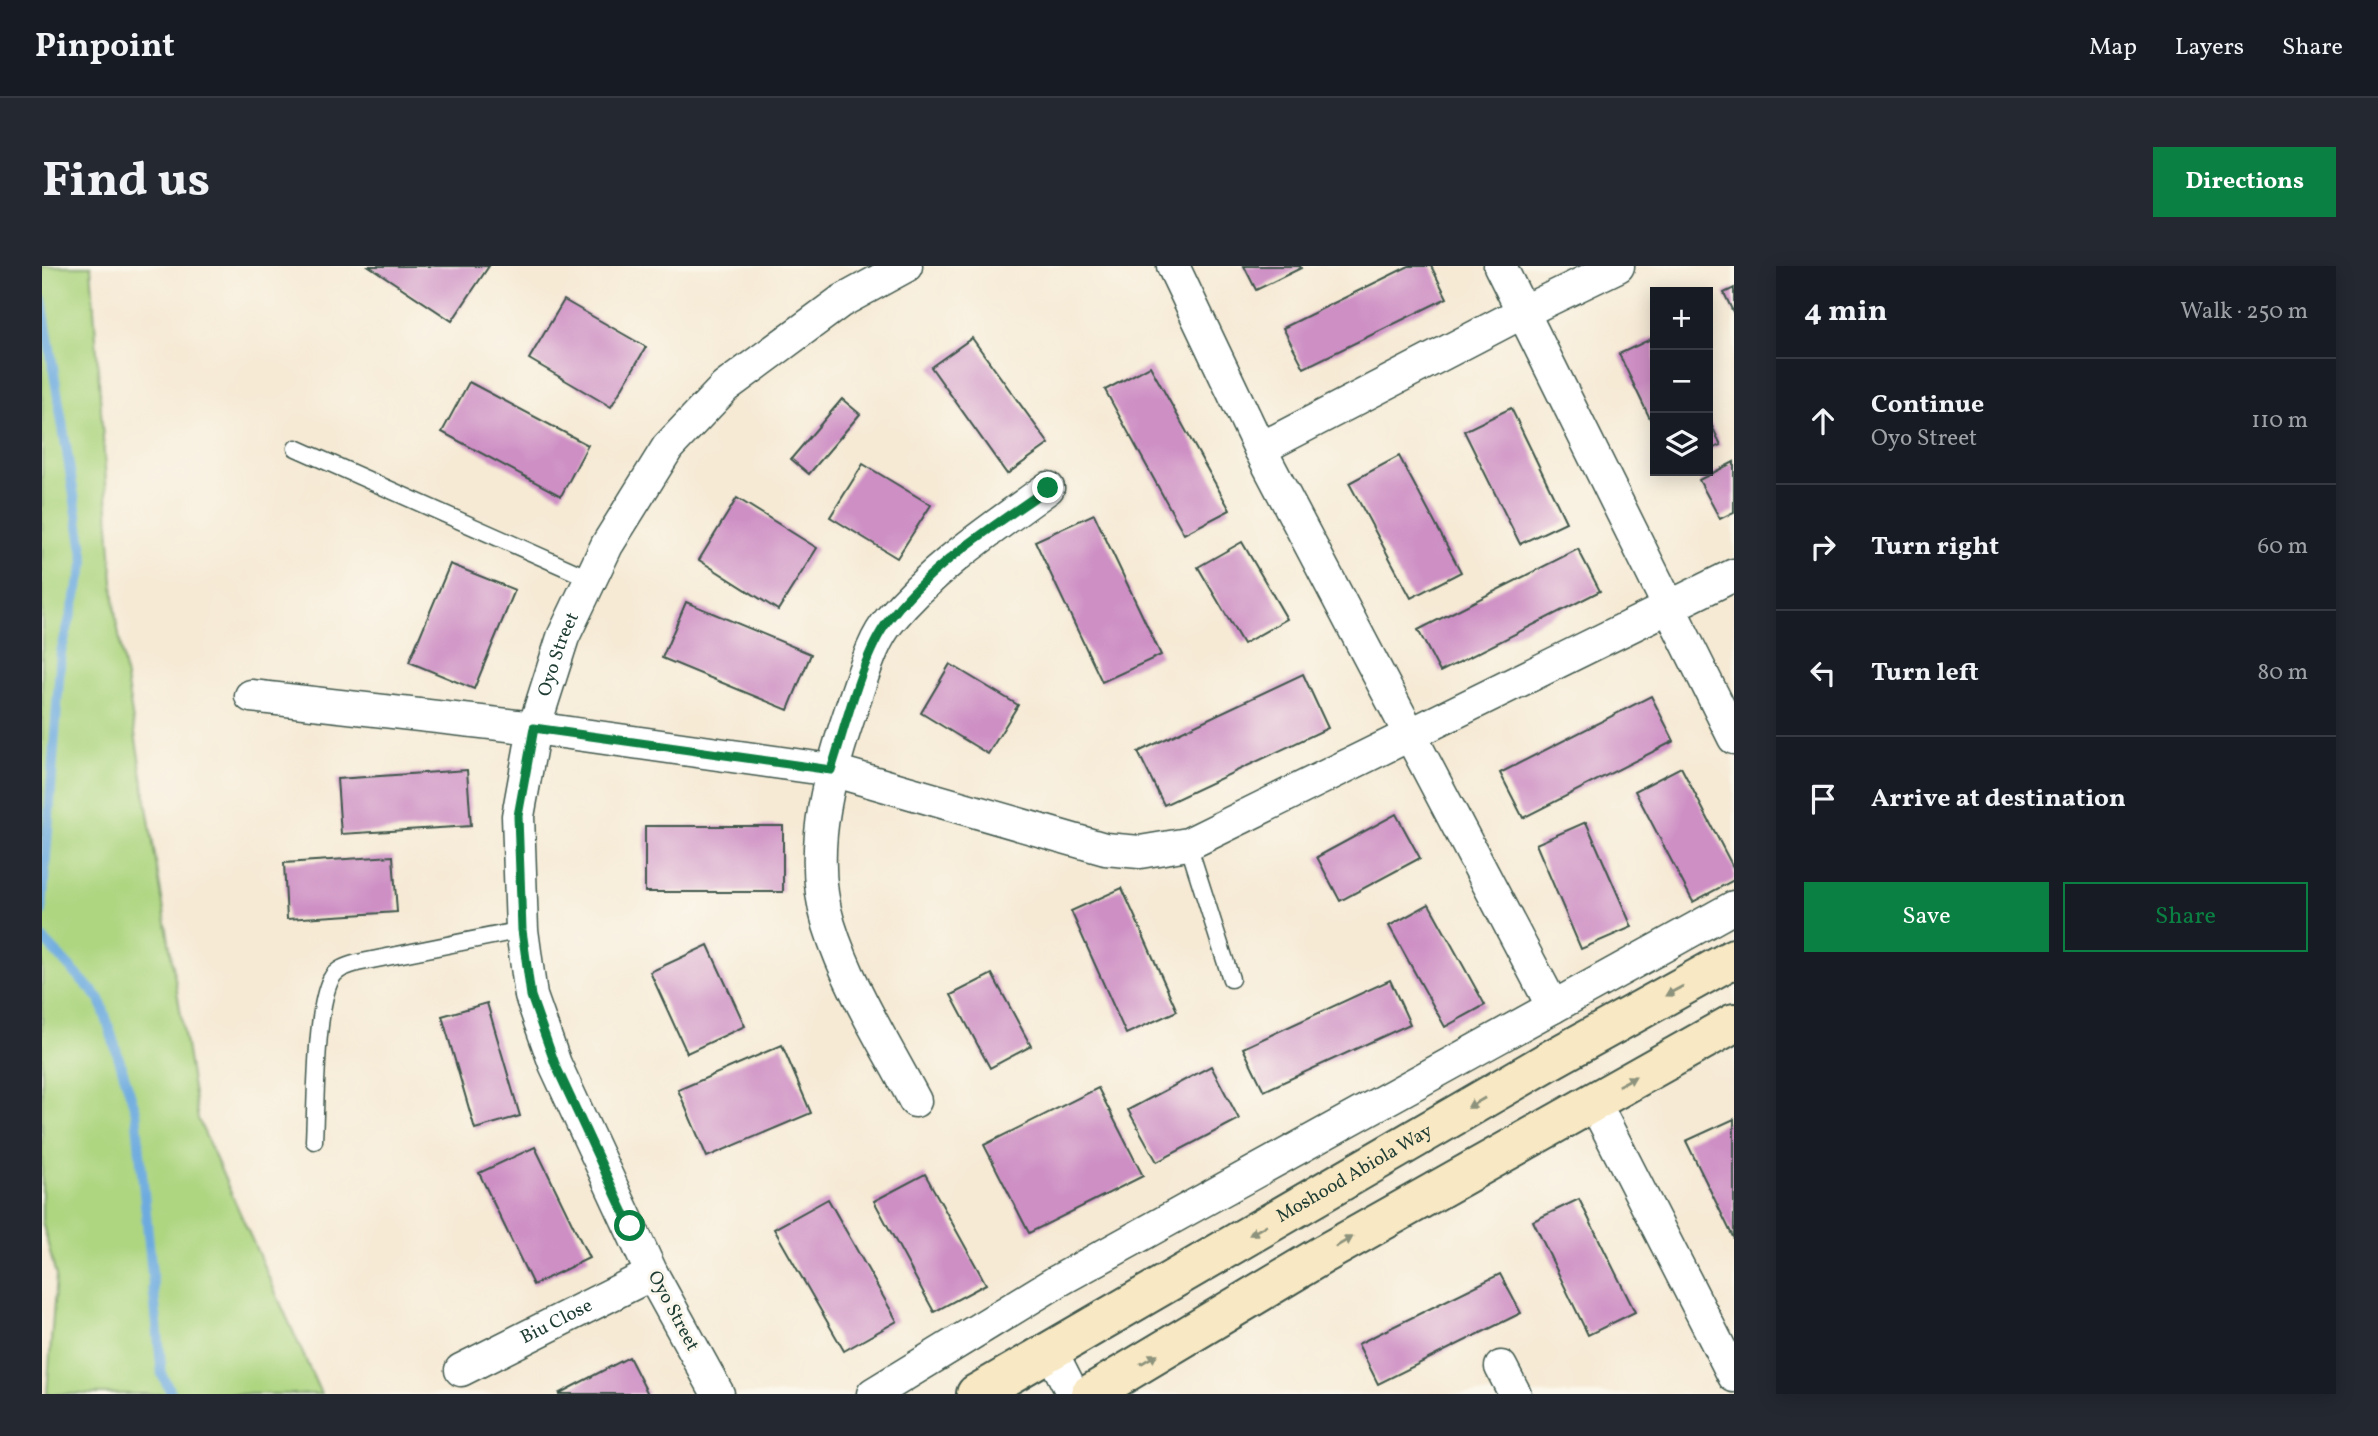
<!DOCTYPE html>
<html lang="en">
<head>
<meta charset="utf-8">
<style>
  body { margin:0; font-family:Vollkorn,serif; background:#242831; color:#f1f3f6 }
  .controls { position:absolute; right:21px; top:21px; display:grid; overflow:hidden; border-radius:0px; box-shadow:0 4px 18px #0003 }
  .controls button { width:63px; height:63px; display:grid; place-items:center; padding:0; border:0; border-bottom:2px solid #363941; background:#171b24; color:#f1f3f6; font:35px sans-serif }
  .stop { position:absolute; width:21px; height:21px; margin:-16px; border:5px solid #0b8043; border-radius:50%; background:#fff }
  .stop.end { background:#0b8043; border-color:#fff; box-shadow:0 2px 7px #0008 }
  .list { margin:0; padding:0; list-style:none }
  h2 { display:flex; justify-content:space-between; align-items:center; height:91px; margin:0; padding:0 28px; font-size:30px }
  h2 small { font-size:23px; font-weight:400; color:#9ea1a6 }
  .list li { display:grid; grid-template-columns:46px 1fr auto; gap:21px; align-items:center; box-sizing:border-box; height:126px; padding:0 28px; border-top:2px solid #363941 }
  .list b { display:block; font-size:26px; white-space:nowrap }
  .list p { margin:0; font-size:23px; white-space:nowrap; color:#9ea1a6 }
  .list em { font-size:23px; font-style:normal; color:#9ea1a6 }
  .actions { display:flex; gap:14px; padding:21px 28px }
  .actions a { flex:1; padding:16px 0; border:2px solid #0b8043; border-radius:0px; text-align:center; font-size:24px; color:#0b8043 }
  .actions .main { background:#0b8043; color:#fff }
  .icon { flex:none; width:38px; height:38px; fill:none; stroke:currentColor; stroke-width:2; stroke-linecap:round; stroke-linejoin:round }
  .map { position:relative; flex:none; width:1692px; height:1128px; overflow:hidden; border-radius:0px }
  header { display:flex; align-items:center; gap:42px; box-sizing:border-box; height:98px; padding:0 35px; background:#171b24; border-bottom:2px solid #363941 }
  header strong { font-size:33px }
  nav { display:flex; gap:38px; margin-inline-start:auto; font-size:24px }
  .intro { display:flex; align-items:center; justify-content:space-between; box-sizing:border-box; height:168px; padding:0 42px }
  h1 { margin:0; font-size:49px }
  .button { padding:18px 32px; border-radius:0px; background:#0b8043; color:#fff; font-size:24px; font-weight:700 }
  main { display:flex; gap:42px; padding:0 42px }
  aside { flex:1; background:#171b24; border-radius:0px; box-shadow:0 4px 18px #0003 }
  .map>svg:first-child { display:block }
  .green { fill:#aed681; stroke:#668a5a; stroke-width:2 }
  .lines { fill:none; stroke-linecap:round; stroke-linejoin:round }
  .stream { stroke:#6dabdf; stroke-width:10 }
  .building { fill:#ce8fc4 }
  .lane-casing { stroke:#3f574c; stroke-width:19 }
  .street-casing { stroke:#3f574c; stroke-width:35 }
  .secondary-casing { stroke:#3f574c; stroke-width:42 }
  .lane { stroke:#fff; stroke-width:16 }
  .street { stroke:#fff; stroke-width:32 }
  .secondary { stroke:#f8e8c3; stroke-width:38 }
  .oneway { fill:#8c927c }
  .route { stroke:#0b8043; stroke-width:9 }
  .labels { text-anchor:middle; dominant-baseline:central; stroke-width:6; stroke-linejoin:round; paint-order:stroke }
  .street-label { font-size:19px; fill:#1f3d34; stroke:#fbf7ec }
</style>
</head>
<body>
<header>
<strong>Pinpoint</strong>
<nav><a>Map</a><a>Layers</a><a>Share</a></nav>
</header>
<div class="intro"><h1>Find us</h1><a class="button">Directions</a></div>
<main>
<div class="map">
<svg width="1692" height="1128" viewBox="0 0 1692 1128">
  <rect width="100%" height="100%" fill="#fbf7ec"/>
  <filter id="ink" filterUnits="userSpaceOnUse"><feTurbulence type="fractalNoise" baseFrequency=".0143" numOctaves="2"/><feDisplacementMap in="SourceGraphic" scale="14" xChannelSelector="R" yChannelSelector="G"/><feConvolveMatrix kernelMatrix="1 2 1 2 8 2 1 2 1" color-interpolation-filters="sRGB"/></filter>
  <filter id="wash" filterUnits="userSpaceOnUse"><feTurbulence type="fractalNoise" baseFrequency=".00686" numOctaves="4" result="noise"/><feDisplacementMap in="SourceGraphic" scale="28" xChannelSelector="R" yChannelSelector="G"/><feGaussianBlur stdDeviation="1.57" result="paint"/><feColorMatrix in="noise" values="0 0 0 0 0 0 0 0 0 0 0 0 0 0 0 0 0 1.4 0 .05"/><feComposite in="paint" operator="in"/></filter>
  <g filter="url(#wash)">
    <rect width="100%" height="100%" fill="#f6ead5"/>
    <path class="green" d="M0,0H49L73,345L156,853L279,1128H5L14,1010L0,955Z"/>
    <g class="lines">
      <g class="stream">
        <path d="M0,34L43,296L19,386L0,645"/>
        <path d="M0,672L58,733L94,846L120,1109L130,1128"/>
      </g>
    </g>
    <g id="blocks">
      <g class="building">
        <path d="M327,0H447L410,55Z"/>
        <path d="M1202,0H1258L1259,2L1214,24Z"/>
        <path d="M1367,0H1389L1405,32L1262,102L1241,62Z"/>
        <path d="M1692,22V48L1682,27Z"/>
        <path d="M522,34L604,81L569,141L487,93Z"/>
        <path d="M1613,71V163L1577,88Z"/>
        <path d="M930,72L1007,178L965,208L889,101Z"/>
        <path d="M1108,100L1188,244L1142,268L1063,124Z"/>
        <path d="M427,116L546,179L519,230L400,166Z"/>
        <path d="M800,133L818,148L767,208L749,193Z"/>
        <path d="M1469,142L1524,256L1478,278L1422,165Z"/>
        <path d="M1666,152L1679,179L1666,185Z"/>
        <path d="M1357,190L1419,306L1369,332L1307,217Z"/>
        <path d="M1692,196V246L1678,253L1657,214Z"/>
        <path d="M821,198L889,239L855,292L788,251Z"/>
        <path d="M695,232L775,282L736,344L657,294Z"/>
        <path d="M1052,248L1119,389L1060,416L993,275Z"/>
        <path d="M1200,276L1245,353L1201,378L1156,301Z"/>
        <path d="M1536,283L1558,325L1398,406L1376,364Z"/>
        <path d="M408,298L473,324L432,423L367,396Z"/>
        <path d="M644,336L769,388L746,444L620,392Z"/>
        <path d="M908,398L976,439L946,488L879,447Z"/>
        <path d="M1261,408L1286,462L1122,539L1096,486Z"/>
        <path d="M1609,430L1632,475L1481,552L1458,507Z"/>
        <path d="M1639,501L1692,603V614L1651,636L1593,525Z"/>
        <path d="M425,504L429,560L299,568L295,513Z"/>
        <path d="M1354,548L1378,592L1298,635L1275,591Z"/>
        <path d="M1544,556L1590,661L1539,683L1494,578Z"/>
        <rect x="603" y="560" width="138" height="66"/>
        <path d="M351,590L355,646L245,653L242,597Z"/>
        <path d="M1080,622L1135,745L1084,768L1029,645Z"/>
        <path d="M1387,638L1443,739L1403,761L1347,660Z"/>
        <path d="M666,679L703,760L645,787L608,706Z"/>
        <path d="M950,708L989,780L948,802L909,729Z"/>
        <path d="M1348,714L1368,758L1222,825L1201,782Z"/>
        <path d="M445,737L478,850L433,863L400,750Z"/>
        <path d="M740,779L769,847L665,891L636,824Z"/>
        <path d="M1169,800L1197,853L1115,896L1086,844Z"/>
        <path d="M1056,822L1101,910L987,967L942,879Z"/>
        <path d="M1692,853V973L1644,875Z"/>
        <path d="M493,881L547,992L491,1019L437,907Z"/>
        <path d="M883,908L944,1018L892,1046L832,935Z"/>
        <path d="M786,933L855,1055L802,1085L732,963Z"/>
        <path d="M1537,933L1593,1046L1546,1069L1491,955Z"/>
        <path d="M1458,1008L1479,1047L1336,1118L1316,1078Z"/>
        <path d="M587,1091L606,1128H516Z"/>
      </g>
    </g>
  </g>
  <g filter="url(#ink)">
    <use href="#blocks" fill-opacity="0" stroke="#3f574c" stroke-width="2"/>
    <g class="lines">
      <defs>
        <g id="lane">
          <path d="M254,182L549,313"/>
          <path d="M1146,578L1189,713"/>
          <path d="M272,875C274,838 273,743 289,713C294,703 305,700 315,697L480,664"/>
        </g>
        <g id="street">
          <path d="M1131,0L1218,183L1511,741"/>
          <path d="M1458,0L1692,472"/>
          <path d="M1218,183L1481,46L1576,0"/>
          <path d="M209,430L492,462L789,504L1063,583L1098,586L1146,578L1692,309"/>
          <path d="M1551,834L1692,1110"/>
          <path d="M873,835C843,778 806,720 787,659C763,581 790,499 815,426C823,403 832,372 848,354C893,300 950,263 1006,222"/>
          <path d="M1009,1085L1031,1128"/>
          <path d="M1459,1101L1473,1128"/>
          <path id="s1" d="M419,1104L610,1008"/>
          <path id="s2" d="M676,1128L610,1008L513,798L489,730L480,664L476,550L492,462L521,371L565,279L626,181L683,121L798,36L864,0"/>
          <path d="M831,1128L1014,1016L1692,641"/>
        </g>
        <g id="secondary">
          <path id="s3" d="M934,1128L1510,793L1692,692"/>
          <path d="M1048,1128L1280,989L1692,757"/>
        </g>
      </defs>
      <use href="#lane" class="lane-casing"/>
      <use href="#street" class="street-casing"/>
      <use href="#secondary" class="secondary-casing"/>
      <use href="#lane" class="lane"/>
      <use href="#street" class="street"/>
      <use href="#secondary" class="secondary"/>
    </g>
    <defs><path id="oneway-solid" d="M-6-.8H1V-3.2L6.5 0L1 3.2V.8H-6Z" transform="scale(1.75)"/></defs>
    <g class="oneway">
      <use href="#oneway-solid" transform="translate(1632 725) rotate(151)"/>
      <use href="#oneway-solid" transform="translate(1585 815) rotate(-29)"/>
      <use href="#oneway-solid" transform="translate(1434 837) rotate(150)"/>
      <use href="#oneway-solid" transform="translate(1216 964) rotate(150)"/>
      <use href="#oneway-solid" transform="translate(1302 976) rotate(-30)"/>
      <use href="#oneway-solid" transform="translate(1107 1093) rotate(-31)"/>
    </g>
  </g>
  <g class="lines" filter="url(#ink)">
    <path class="route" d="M588,960L513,798L489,730L480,664L476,550L492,462L789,504C803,462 820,389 846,355C888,299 950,262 1006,222"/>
  </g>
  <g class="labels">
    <g class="street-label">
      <text stroke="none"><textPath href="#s2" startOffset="788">Oyo Street</textPath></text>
      <text stroke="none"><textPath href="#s3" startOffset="438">Moshood Abiola Way</textPath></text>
      <text transform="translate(631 1045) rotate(62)">Oyo Street</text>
      <text stroke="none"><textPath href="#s1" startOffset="107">Biu Close</textPath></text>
    </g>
  </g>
</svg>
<div class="controls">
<button>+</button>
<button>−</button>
<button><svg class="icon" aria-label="layers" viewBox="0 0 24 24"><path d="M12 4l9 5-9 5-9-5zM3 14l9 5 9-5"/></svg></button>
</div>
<div class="stop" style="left:588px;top:960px"></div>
<div class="stop end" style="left:1006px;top:222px"></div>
</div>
<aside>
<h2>4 min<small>Walk · 250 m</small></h2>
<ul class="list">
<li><svg class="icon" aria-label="ahead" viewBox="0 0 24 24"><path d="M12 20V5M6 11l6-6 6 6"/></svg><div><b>Continue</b><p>Oyo Street</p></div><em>110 m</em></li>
<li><svg class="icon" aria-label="right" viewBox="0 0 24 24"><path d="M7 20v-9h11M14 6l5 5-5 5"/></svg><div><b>Turn right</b></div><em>60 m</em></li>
<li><svg class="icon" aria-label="left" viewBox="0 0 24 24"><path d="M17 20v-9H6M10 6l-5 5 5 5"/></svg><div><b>Turn left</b></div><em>80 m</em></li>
<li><svg class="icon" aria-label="arrive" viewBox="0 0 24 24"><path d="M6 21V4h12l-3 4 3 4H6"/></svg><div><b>Arrive at destination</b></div></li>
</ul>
<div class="actions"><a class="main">Save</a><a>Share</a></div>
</aside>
</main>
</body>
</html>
